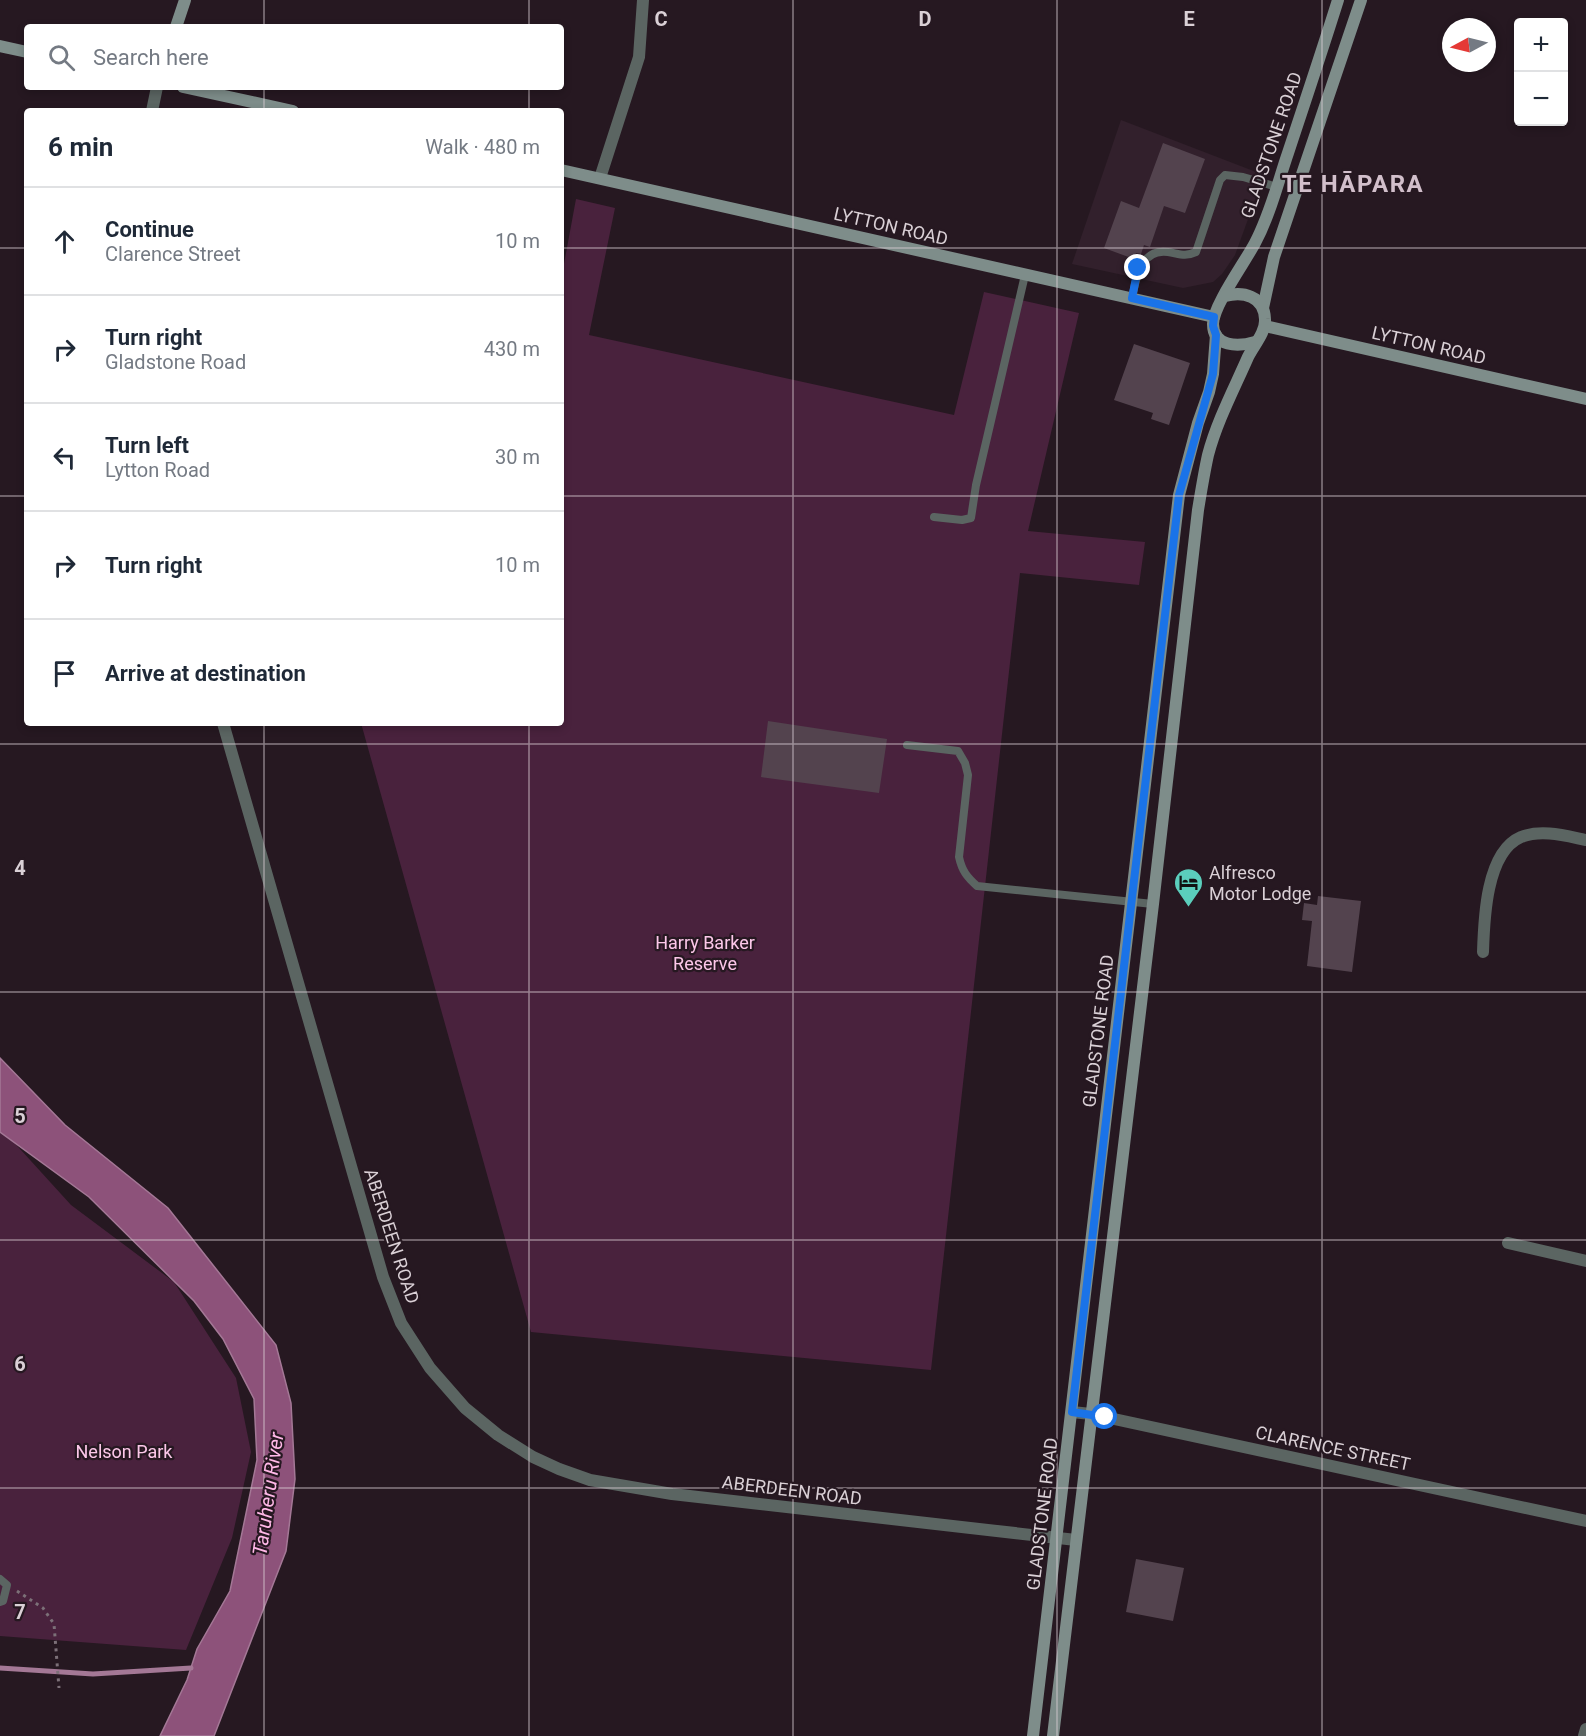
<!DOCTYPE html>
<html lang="en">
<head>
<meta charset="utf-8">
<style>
  body { margin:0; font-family:Roboto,sans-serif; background:#f6f6f7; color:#1f2937 }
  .controls { position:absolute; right:18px; top:18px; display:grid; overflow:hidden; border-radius:6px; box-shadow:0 3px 9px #0003 }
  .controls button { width:54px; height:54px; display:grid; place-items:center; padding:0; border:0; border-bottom:2px solid #e0e1e3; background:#fff; color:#1f2937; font:30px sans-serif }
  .compass { position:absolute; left:1442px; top:18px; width:54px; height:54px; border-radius:50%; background:#fff; box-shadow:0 3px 9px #0003; rotate:263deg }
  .stop { position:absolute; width:18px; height:18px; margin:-14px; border:4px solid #1a73e8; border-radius:50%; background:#fff }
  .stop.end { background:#1a73e8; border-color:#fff; box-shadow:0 2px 6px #0008 }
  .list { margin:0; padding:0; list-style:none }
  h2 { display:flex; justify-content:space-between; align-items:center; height:78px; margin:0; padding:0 24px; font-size:26px }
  h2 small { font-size:20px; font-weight:400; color:#747a83 }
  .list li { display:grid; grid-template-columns:39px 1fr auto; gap:18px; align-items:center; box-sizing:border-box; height:108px; padding:0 24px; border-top:2px solid #e0e1e3 }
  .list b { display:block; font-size:22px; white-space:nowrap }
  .list p { margin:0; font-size:20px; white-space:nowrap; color:#747a83 }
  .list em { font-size:20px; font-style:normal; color:#747a83 }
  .icon { flex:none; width:33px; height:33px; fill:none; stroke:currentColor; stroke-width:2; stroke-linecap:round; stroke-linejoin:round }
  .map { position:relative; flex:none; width:1586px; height:1736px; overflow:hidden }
  .search { position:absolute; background:#fff; box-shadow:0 3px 9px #0003; left:24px; top:24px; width:540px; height:66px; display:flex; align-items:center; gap:15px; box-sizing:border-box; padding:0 21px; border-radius:6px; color:#747a83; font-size:22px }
  .panel { position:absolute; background:#fff; box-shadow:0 3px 9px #0003; left:24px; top:108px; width:540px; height:618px; border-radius:6px }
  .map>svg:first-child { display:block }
  .built { fill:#32202c }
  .green { fill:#49223d }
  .water { fill:#8d527a; stroke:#a47896; stroke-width:1.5 }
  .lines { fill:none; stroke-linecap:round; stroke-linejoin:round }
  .stream { stroke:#a47896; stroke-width:5 }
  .building { fill:#53434e }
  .path { stroke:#7c7078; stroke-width:3; stroke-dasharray:3 4.5; stroke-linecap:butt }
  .lane { stroke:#5b6562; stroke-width:8 }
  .street { stroke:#5b6562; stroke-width:12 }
  .secondary { stroke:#7e8d8a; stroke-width:12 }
  .route { stroke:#1a73e8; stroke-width:8 }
  .grid { fill:none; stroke:#dad0d6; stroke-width:1.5; stroke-opacity:0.55 }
  .labels { text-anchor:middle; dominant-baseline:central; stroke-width:4.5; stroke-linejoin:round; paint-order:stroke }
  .street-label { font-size:18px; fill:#dad0d6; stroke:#261821 }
  .poi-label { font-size:18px; fill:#dad0d6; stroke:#261821; text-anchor:start }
  .park-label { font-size:18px; fill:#fcc7e9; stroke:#261821 }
  .water-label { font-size:20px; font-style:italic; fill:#ffb8e7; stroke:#261821 }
  .district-label { font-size:24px; font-weight:bold; letter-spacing:1.5px; fill:#d2bfcb; stroke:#261821 }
  .grid-label { font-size:20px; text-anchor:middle; font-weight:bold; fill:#dad0d6; stroke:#261821; stroke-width:4.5; stroke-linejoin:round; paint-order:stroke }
</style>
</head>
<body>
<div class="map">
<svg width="1586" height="1736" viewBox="0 0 1586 1736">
  <rect width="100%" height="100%" fill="#261821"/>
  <path class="built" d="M1121,120L1264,175L1235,255L1222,274L1213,282L1183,288L1072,264Z"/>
  <g class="green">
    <path d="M576,199L615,208L589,335L954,415L984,292L1079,313L1028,531L1145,542L1139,585L1020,573L931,1370L531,1332L361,723H561V280Z"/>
    <path d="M0,1127L71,1205L174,1282L236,1378L251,1452L232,1538L186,1650L0,1636Z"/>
  </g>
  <path class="water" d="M0,1058L65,1125L168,1208L276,1345L291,1403L295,1479L286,1551L214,1736H160L187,1680L197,1649L230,1591L257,1460L254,1399L223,1339L194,1301L89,1197L0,1132Z"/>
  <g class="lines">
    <path class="stream" d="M0,1668L93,1674L191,1668"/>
  </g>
  <g class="building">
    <path d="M1163,143L1205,159L1185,213L1164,206L1150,247L1144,245L1141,254L1136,253L1134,259L1104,248L1121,201L1139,208Z"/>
    <path d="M1134,344L1190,363L1169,425L1151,419L1153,413L1114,400Z"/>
    <path d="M768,721L887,739L879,793L761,777Z"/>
    <path d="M1318,896L1361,901L1352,972L1307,966L1312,921L1302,920L1304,903L1317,905Z"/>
    <path d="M1136,1559L1184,1568L1173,1621L1126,1612Z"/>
  </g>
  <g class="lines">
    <path class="path" d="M17,1591L43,1608L54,1624L59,1688"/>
    <g class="lane">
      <path d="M1132,298C1136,279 1140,248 1168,252C1180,254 1185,257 1196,252L1220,180L1225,175L1243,177L1277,187"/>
      <path d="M934,517L962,520L971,518L976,485L1025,275"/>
      <path d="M907,745L958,751L965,763L968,775L959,857C962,871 967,877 977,886L1153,904"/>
      <path d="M0,1579L7,1585L3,1601L0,1602"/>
    </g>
    <g class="street">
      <path d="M152,111L157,87"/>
      <path d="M600,178L639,57L643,0"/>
      <path d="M223,723L383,1277L401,1323L430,1368L465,1408L498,1435L533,1457L559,1469L590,1480L672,1494L1076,1540"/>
      <path d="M1483,952C1484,919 1486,852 1521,837C1542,829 1566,836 1586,840"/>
      <path d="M1508,1243L1586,1261"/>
      <path d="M1072,1412L1091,1414L1586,1521"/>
      <path d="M1584,1736L1586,1729"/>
    </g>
    <g class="secondary">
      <path d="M176,27L185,0"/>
      <path d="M0,46L27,52"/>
      <path d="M183,87L293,111"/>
      <path d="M561,170L1214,317"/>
      <path d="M1263,308L1274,257L1361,0"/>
      <path d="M1265,326L1586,399"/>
      <path d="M1255,342C1238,347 1213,347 1213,324C1213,306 1245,262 1255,243C1270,215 1278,182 1288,153C1305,102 1322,51 1338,0"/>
      <path d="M1033,1736L1179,495L1198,423L1209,392L1213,374L1216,335"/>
      <path d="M1053,1736L1153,904L1198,510C1201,492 1204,473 1208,455C1217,421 1234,389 1248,357C1254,345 1266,332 1265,319C1264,296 1243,291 1225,296"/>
    </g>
  </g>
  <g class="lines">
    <path class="route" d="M1105,1417L1072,1412L1179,495L1213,374L1216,335L1213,326L1214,317L1132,298L1138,268"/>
  </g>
  <path class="grid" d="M264,0V27M529,0V27M793,0V1736M1057,0V1736M1322,0V1736M264,87V111M529,87V111M0,248H27M561,248H1586M0,496H27M561,496H1586M264,723V1736M529,723V1736M0,744H1586M0,992H1586M0,1240H1586M0,1488H1586"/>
  <defs>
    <symbol id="hotel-pin" viewBox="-11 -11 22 30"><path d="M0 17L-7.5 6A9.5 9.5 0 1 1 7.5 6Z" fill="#5bcebc" stroke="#261821"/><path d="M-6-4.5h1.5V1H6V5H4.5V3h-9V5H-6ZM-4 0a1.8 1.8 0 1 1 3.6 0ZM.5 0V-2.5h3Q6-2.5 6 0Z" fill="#111"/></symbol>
  </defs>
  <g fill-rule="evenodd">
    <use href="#hotel-pin" x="1172" y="866" width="33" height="45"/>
  </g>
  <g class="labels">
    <g class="street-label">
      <text transform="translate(1271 145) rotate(-71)">GLADSTONE ROAD</text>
      <text transform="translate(891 226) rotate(13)">LYTTON ROAD</text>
      <text transform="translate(1429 345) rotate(13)">LYTTON ROAD</text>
      <text transform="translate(1098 1031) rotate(-83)">GLADSTONE ROAD</text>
      <text transform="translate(392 1236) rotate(72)">ABERDEEN ROAD</text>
      <text transform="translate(1333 1448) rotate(12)">CLARENCE STREET</text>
      <text transform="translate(792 1490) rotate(7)">ABERDEEN ROAD</text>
      <text transform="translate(1042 1514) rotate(-83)">GLADSTONE ROAD</text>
    </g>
    <g class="poi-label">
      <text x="1209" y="872">Alfresco<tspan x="1209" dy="21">Motor Lodge</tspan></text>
    </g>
    <g class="park-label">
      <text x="705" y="942">Harry Barker<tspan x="705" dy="21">Reserve</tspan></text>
      <text x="124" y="1451">Nelson Park</text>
    </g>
    <g class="water-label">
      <text transform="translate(268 1494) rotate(-82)">Taruheru River</text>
    </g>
    <g class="district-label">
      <text x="1353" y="184">TE HĀPARA</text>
    </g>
  </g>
  <g class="grid-label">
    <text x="661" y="26">C</text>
    <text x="925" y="26">D</text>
    <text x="1189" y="26">E</text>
    <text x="20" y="875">4</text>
    <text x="20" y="1123">5</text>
    <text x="20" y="1371">6</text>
    <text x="20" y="1619">7</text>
  </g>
</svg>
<div class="controls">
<button>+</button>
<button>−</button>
</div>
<svg class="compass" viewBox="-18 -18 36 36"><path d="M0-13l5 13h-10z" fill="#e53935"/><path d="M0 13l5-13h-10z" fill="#747a83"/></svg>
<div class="stop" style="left:1105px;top:1417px"></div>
<div class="stop end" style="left:1138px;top:268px"></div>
<div class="search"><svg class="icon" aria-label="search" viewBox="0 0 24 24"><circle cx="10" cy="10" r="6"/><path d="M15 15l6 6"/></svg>Search here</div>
<section class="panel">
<h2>6 min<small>Walk · 480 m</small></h2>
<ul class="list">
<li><svg class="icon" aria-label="ahead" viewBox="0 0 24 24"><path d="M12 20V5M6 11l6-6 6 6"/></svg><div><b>Continue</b><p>Clarence Street</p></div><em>10 m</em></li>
<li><svg class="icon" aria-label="right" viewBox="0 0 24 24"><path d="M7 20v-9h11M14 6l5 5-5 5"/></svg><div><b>Turn right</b><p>Gladstone Road</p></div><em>430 m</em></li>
<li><svg class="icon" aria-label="left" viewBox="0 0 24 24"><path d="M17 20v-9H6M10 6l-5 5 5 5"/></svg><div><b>Turn left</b><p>Lytton Road</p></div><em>30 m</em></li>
<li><svg class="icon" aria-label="right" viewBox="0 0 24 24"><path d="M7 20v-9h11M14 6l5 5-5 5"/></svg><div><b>Turn right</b></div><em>10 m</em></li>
<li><svg class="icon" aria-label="arrive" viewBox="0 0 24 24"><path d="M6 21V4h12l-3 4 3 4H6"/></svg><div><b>Arrive at destination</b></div></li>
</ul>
</section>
</div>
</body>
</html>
